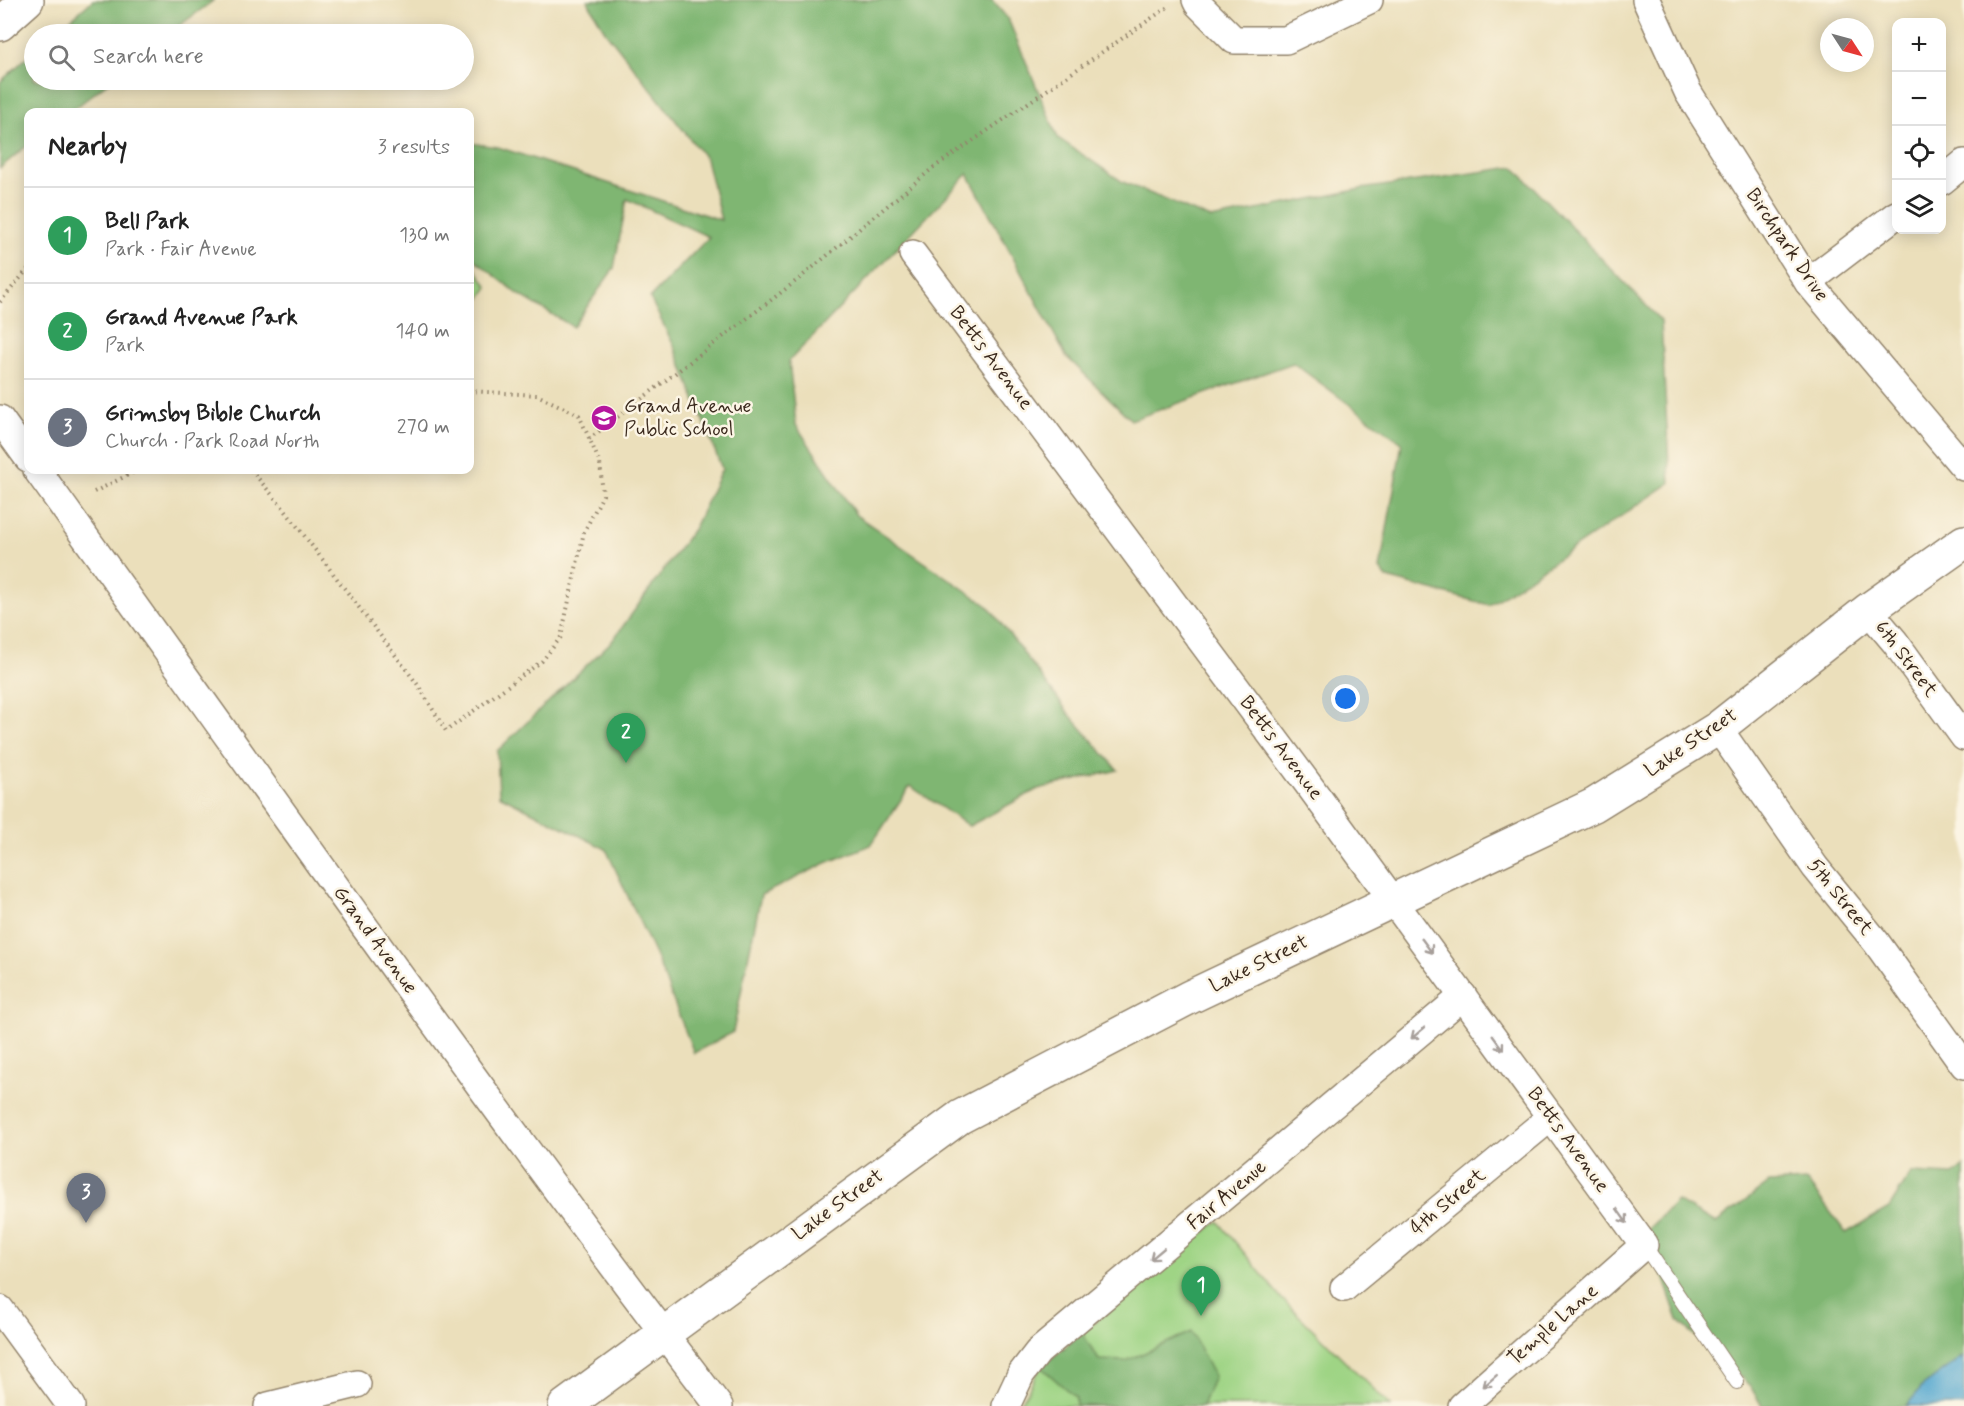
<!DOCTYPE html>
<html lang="en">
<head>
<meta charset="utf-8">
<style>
  body { margin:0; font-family:Mynerve,sans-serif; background:#f6f6f6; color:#222 }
  .controls { position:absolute; right:18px; top:18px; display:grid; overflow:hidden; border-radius:12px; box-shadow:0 3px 15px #0003 }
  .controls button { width:54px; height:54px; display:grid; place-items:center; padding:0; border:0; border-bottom:2px solid #e0e0e0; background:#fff; color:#222; font:30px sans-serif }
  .compass { position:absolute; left:1820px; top:18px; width:54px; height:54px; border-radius:50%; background:#fff; box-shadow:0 3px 15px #0003; rotate:126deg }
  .you { position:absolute; left:1346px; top:699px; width:21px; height:21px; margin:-15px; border:4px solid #fff; border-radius:50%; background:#1a73e8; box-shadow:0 0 0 9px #1a73e833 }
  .badge { display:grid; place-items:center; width:39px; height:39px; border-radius:50%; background:#db2777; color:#fff; font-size:20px; font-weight:700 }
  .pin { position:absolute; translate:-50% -50px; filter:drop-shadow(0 2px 3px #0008) }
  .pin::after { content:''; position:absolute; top:32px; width:21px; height:18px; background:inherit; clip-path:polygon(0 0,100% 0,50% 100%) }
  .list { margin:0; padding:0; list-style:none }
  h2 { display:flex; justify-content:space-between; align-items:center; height:78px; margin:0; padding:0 24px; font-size:26px }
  h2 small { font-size:20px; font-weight:400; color:#767676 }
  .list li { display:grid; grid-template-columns:39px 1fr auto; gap:18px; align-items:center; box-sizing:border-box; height:96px; padding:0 24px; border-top:2px solid #e0e0e0 }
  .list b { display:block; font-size:22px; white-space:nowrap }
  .list p { margin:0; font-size:20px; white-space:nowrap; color:#767676 }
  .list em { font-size:20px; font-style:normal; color:#767676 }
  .icon { flex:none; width:33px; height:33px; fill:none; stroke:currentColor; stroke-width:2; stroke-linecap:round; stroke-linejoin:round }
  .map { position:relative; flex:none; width:1964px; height:1406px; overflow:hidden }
  .search { position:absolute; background:#fff; box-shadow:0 3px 15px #0003; left:24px; top:24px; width:450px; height:66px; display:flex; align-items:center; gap:15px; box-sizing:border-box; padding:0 21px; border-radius:33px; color:#767676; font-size:22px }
  .panel { position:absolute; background:#fff; box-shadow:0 3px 15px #0003; left:24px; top:108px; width:450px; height:366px; border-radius:12px }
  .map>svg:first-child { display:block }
  .green { fill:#9fd485; stroke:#6d7f52; stroke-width:1.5 }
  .forest { fill:#7fb672; stroke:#5d7048; stroke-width:1.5 }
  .water { fill:#54a8d0; stroke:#486977; stroke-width:1.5 }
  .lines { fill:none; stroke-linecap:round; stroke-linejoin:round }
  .service-casing { stroke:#93846c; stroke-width:16 }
  .minor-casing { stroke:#93846c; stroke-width:30 }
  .tertiary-casing { stroke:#93846c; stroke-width:36 }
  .motorway-casing { stroke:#93846c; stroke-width:36 }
  .path { stroke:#93846c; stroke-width:4; stroke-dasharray:1.5 4.5; stroke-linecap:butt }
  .service { stroke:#fff; stroke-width:14 }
  .minor { stroke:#fff; stroke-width:27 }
  .tertiary { stroke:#fff; stroke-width:33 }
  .motorway { stroke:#fff; stroke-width:33 }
  .oneway { stroke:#a79f9a }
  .labels { text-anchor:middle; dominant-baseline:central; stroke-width:5; stroke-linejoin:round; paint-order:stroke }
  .street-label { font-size:20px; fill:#3b2a1e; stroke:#fcf5e5 }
  .poi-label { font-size:20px; fill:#3b2a1e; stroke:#fcf5e5; text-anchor:start }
</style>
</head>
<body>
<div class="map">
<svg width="1964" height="1406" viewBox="0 0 1964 1406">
  <rect width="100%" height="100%" fill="#fcf5e5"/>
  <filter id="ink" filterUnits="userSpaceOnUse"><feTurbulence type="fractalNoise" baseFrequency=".0167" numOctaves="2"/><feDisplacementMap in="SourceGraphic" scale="12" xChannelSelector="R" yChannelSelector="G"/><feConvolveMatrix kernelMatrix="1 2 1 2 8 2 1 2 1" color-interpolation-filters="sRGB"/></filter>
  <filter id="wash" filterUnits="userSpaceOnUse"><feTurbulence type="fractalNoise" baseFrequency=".008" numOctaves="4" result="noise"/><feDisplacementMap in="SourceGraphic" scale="24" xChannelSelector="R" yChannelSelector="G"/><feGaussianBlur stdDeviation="1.35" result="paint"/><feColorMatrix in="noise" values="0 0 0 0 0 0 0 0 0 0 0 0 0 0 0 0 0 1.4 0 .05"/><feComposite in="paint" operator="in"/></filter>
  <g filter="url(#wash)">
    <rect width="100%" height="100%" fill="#ebdfbb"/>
    <g class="green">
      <path d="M470,261L488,287L470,313Z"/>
      <path d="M1218,1221L1282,1299L1391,1406H1019L1041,1367Z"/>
    </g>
    <g class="forest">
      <path d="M93,0H214L168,34H54Z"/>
      <path d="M587,0H992L1008,19L1058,138L1123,182L1211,219L1361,189L1514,167L1661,321L1670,483L1489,605L1387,578L1380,569L1402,443L1293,363L1131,420L1066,356L968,174L789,361L796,425L856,515L988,606L1070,715L1118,770L1038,789L969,826L910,786L871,845L826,863L761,895L733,1032L694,1053L656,957L606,849L499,795L497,751L613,640L694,528L722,469L675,348L650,298L709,237L627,199L614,268L573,327L518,294L470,256V143L498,147L721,220L706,159L605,31Z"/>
      <path d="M34,51V80H111L70,112H28V145L0,168V82Z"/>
      <path d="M1964,1166V1356L1923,1386L1906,1406H1762L1750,1386L1678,1320L1647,1230L1677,1201L1716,1223L1769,1183L1807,1181L1846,1233L1889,1208L1911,1173L1953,1175Z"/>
      <path d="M1191,1332L1214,1376L1202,1406H1076V1398L1041,1367L1082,1333L1099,1360L1126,1361Z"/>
    </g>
    <path class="water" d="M1964,1356V1406H1906L1923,1386Z"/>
  </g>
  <g filter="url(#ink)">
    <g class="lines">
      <defs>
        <path id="service" d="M1644,1245L1737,1382"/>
        <g id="minor">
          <path d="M1196,0L1198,4L1234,40H1286L1369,0"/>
          <path d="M1646,0L1688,92L1808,282L1964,467"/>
          <path d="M1942,181L1964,163"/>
          <path d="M913,254L1311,788L1644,1245L1462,1406"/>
          <path d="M1808,282L1896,215"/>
          <path d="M0,419L28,458"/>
          <path d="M37,470C262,783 484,1099 719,1406"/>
          <path d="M1868,610L1895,642L1964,737"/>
          <path d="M1718,728L1815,867L1876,942L1964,1065"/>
          <path d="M1344,1288L1551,1117"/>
          <path d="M0,1309L71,1406"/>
          <path d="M268,1406L357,1384"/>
          <path d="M1006,1406L1021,1374L1038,1352L1463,996"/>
        </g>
        <path id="tertiary" d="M565,1406L960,1117L1190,997L1594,805L1718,728L1868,610L1964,542"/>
        <path id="motorway" d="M0,24L27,0"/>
      </defs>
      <use href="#service" class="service-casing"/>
      <use href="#minor" class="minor-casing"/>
      <use href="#tertiary" class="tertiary-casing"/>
      <use href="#motorway" class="motorway-casing"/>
      <g class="path">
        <path d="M0,302L28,269"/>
        <path d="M589,439L800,278L933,168L1168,7"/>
        <path d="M251,470L284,509L418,685L446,731L542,661L561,637L584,532L603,495L600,463L579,415L537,395L470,391"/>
        <path d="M94,492L138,470"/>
      </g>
      <use href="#service" class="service"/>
      <use href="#minor" class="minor"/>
      <use href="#tertiary" class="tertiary"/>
      <use href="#motorway" class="motorway"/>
    </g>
    <defs><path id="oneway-shaft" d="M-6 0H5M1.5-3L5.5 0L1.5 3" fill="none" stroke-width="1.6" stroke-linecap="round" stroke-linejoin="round" transform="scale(1.5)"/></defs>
    <g class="oneway">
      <use href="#oneway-shaft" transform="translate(1427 946) rotate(54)"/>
      <use href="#oneway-shaft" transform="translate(1418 1033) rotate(140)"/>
      <use href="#oneway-shaft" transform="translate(1498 1043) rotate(54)"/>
      <use href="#oneway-shaft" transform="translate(1622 1216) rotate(55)"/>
      <use href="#oneway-shaft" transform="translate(1157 1254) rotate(140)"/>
      <use href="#oneway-shaft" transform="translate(1490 1381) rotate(139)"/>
    </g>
  </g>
  <defs>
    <symbol id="school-disc" viewBox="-11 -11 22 22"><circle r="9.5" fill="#b5179e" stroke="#fcf5e5"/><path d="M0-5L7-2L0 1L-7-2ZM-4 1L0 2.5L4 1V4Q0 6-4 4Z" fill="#fff"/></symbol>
  </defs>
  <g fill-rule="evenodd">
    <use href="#school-disc" x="589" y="403" width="30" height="30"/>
  </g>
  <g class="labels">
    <g class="street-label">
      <text transform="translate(1787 245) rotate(56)">Birchpark Drive</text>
      <text transform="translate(991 358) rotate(53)">Betts Avenue</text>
      <text transform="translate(1906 659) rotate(53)">6th Street</text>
      <text transform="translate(1691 743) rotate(-34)">Lake Street</text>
      <text transform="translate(1281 748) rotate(53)">Betts Avenue</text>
      <text transform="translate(1840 897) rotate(51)">5th Street</text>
      <text transform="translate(375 940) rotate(54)">Grand Avenue</text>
      <text transform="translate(1259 964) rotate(-26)">Lake Street</text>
      <text transform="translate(1568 1140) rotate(54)">Betts Avenue</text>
      <text transform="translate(1227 1195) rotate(-40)">Fair Avenue</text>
      <text transform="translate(1448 1202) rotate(-40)">4th Street</text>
      <text transform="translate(838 1205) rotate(-36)">Lake Street</text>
      <text transform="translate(1553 1325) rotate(-41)">Temple Lane</text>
    </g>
    <g class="poi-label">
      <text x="624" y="406">Grand Avenue<tspan x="624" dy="23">Public School</tspan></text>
    </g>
  </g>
</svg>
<div class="controls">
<button>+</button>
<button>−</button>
<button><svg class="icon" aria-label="locate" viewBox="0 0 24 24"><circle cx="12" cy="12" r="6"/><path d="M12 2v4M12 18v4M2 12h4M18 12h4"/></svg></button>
<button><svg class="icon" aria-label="layers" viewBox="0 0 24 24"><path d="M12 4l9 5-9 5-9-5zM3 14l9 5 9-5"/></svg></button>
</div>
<svg class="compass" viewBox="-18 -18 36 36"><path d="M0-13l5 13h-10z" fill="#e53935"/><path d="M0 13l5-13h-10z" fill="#767676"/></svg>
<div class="you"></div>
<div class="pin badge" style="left:1201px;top:1316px;background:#2e9e5b">1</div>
<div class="pin badge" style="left:626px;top:763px;background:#2e9e5b">2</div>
<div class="pin badge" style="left:86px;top:1223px;background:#6b7280">3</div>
<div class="search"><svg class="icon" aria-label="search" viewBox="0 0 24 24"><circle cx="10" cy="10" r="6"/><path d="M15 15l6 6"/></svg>Search here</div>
<section class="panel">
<h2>Nearby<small>3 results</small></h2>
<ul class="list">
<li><span class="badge" style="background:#2e9e5b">1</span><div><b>Bell Park</b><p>Park · Fair Avenue</p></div><em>130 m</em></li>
<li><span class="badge" style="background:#2e9e5b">2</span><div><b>Grand Avenue Park</b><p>Park</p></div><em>140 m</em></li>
<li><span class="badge" style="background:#6b7280">3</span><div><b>Grimsby Bible Church</b><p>Church · Park Road North</p></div><em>270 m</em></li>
</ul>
</section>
</div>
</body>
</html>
